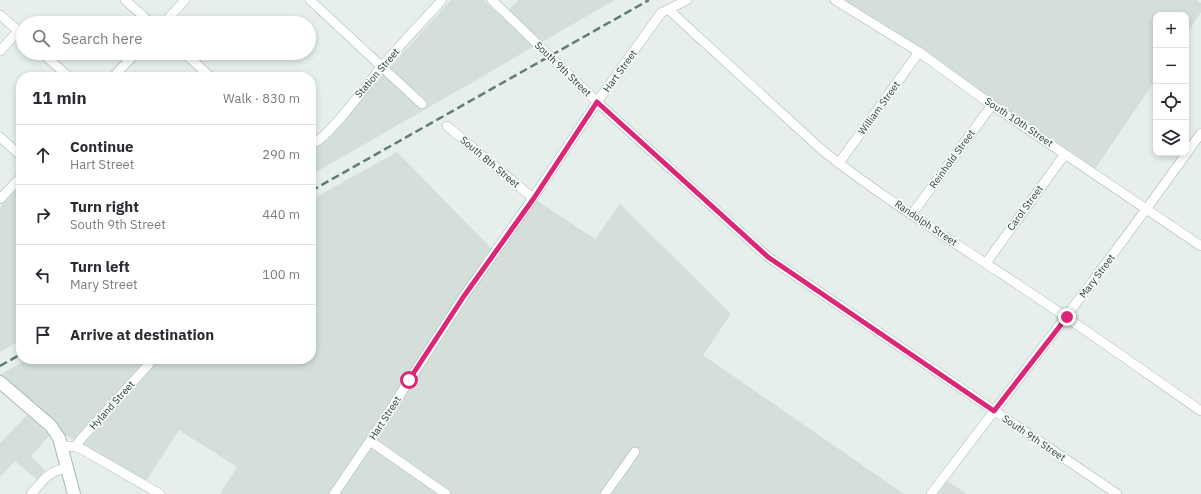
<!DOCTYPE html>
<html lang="en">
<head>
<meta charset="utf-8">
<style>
  body { margin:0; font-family:"IBM Plex Sans",sans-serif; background:#f7f7f7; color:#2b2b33 }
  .controls { position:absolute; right:12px; top:12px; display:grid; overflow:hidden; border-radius:8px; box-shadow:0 2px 6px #0003 }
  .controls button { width:36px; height:36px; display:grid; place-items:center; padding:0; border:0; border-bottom:1px solid #e1e1e2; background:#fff; color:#2b2b33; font:20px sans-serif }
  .stop { position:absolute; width:12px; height:12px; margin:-9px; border:3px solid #db2777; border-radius:50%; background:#fff }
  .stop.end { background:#db2777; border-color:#fff; box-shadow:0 1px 4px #0008 }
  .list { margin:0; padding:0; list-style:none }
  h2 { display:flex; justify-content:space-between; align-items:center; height:52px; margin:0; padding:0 16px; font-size:17px }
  h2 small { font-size:13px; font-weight:400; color:#7c7c81 }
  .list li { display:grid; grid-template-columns:26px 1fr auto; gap:12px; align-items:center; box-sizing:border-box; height:60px; padding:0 16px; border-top:1px solid #e1e1e2 }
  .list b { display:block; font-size:15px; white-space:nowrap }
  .list p { margin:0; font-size:13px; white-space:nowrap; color:#7c7c81 }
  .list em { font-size:13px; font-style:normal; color:#7c7c81 }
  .icon { flex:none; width:22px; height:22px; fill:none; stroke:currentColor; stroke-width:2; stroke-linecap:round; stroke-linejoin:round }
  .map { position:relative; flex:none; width:1201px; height:494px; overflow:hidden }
  .search { position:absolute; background:#fff; box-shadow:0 2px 6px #0003; left:16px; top:16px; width:300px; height:44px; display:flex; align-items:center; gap:10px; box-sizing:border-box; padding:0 14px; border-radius:22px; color:#7c7c81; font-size:15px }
  .panel { position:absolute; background:#fff; box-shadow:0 2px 6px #0003; left:16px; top:72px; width:300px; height:292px; border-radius:16px }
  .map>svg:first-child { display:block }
  .built { fill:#d4dfda }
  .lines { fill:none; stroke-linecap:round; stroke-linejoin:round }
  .street-casing { stroke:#a8b8b2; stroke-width:10 }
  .secondary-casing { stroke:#a4bbb3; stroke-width:14 }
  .street { stroke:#fff; stroke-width:9 }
  .secondary { stroke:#fff; stroke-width:12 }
  .rail { stroke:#5f7d75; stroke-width:2.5; stroke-dasharray:8 4; stroke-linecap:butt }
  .route { stroke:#db2777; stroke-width:5 }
  .labels { text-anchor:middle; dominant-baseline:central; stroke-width:3.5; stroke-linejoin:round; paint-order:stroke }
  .street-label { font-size:10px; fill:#24423a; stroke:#f7fbf9 }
</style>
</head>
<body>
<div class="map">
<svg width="1201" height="494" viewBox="0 0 1201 494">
  <rect width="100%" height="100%" fill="#e6efeb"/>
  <g class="built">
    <path d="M451,0H484L502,17L518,0H615L311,175V147L367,92Z"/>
    <path d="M845,0H1197L1201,3V12L1186,34V15H1156V79L1095,169Z"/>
    <path d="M397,152L491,248L499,254L536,200L595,239L620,204L731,314L703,355L904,494H220L237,467L179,430L146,481L87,447L65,435L54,423L0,375L27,359H311V200Z"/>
    <path d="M21,185V340L0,352V207Z"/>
    <path d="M28,414L49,436L31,456L45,470L37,480L15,461L0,477V443Z"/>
    <path d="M947,481L967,494H937Z"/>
  </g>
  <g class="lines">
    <defs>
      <g id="street">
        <path d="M125,0L151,23"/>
        <path d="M310,0L422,104"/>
        <path d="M492,0L597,102L768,257L1117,494"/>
        <path d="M835,0L919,52L992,105L1201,246"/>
        <path d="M669,10L822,150C879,195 941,234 1002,274C1069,318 1135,365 1201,411"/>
        <path d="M0,15L23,35"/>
        <path d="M164,23L185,0"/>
        <path d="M0,51L18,31"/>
        <path d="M42,53L69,77"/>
        <path d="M184,53L211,77"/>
        <path d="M113,77L136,53"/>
        <path d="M447,126L533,198"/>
        <path d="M0,137L21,156"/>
        <path d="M311,144C327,141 370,80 382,66C402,43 422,22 442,0"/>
        <path d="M839,163L919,52"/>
        <path d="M0,199L21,177"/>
        <path d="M912,214L992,105"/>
        <path d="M986,263L1065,154"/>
        <path d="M370,441L446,494"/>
        <path d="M61,447L69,446L78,447L160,494"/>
        <path d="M76,447L80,440L149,364"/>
        <path d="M31,494C43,481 48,471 67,468"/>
        <path d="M334,494L370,441L464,296L533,198L597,102L661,13L687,0"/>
        <path d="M605,494L635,452"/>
        <path d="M931,494C1022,374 1114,256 1201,133"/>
      </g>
      <path id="secondary" d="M0,382L51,426L59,438L74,494"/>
    </defs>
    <use href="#street" class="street-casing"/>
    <use href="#secondary" class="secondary-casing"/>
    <use href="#street" class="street"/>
    <use href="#secondary" class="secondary"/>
    <g class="rail">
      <path d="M311,191L649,0"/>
      <path d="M0,366L21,354"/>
    </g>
  </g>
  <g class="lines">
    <path class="route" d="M409,380L464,296L534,198L597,102L768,257L994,411L1067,317"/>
  </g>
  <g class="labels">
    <g class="street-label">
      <text transform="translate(563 69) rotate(44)">South 9th Street</text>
      <text transform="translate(620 71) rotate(-54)">Hart Street</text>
      <text transform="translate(377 73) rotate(-49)">Station Street</text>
      <text transform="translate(879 108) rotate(-54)">William Street</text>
      <text transform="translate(1019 122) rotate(34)">South 10th Street</text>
      <text transform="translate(952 159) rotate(-54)">Reinhold Street</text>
      <text transform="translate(490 162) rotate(40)">South 8th Street</text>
      <text transform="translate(1025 208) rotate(-54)">Carol Street</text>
      <text transform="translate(926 223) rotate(34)">Randolph Street</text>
      <text transform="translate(1097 276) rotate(-53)">Mary Street</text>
      <text transform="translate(112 405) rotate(-48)">Hyland Street</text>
      <text transform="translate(385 418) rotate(-57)">Hart Street</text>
      <text transform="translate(1034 438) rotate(34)">South 9th Street</text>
    </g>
  </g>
</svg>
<div class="controls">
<button>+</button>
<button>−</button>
<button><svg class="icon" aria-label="locate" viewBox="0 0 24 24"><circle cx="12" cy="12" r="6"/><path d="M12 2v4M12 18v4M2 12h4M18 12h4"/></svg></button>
<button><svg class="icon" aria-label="layers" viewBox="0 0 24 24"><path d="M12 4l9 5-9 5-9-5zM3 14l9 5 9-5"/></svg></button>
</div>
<div class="stop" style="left:409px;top:380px"></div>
<div class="stop end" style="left:1067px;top:317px"></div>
<div class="search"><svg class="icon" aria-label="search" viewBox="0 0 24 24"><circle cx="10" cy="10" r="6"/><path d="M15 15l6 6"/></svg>Search here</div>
<section class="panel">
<h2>11 min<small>Walk · 830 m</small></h2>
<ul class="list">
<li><svg class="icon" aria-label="ahead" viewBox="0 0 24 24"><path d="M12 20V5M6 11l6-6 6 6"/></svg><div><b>Continue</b><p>Hart Street</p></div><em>290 m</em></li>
<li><svg class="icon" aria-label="right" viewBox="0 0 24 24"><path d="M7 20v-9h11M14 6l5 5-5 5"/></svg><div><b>Turn right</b><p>South 9th Street</p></div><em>440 m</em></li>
<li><svg class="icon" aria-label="left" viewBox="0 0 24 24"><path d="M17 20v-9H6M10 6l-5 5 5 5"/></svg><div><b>Turn left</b><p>Mary Street</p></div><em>100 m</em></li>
<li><svg class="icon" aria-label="arrive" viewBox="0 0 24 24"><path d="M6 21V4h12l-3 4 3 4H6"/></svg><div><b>Arrive at destination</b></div></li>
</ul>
</section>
</div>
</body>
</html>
